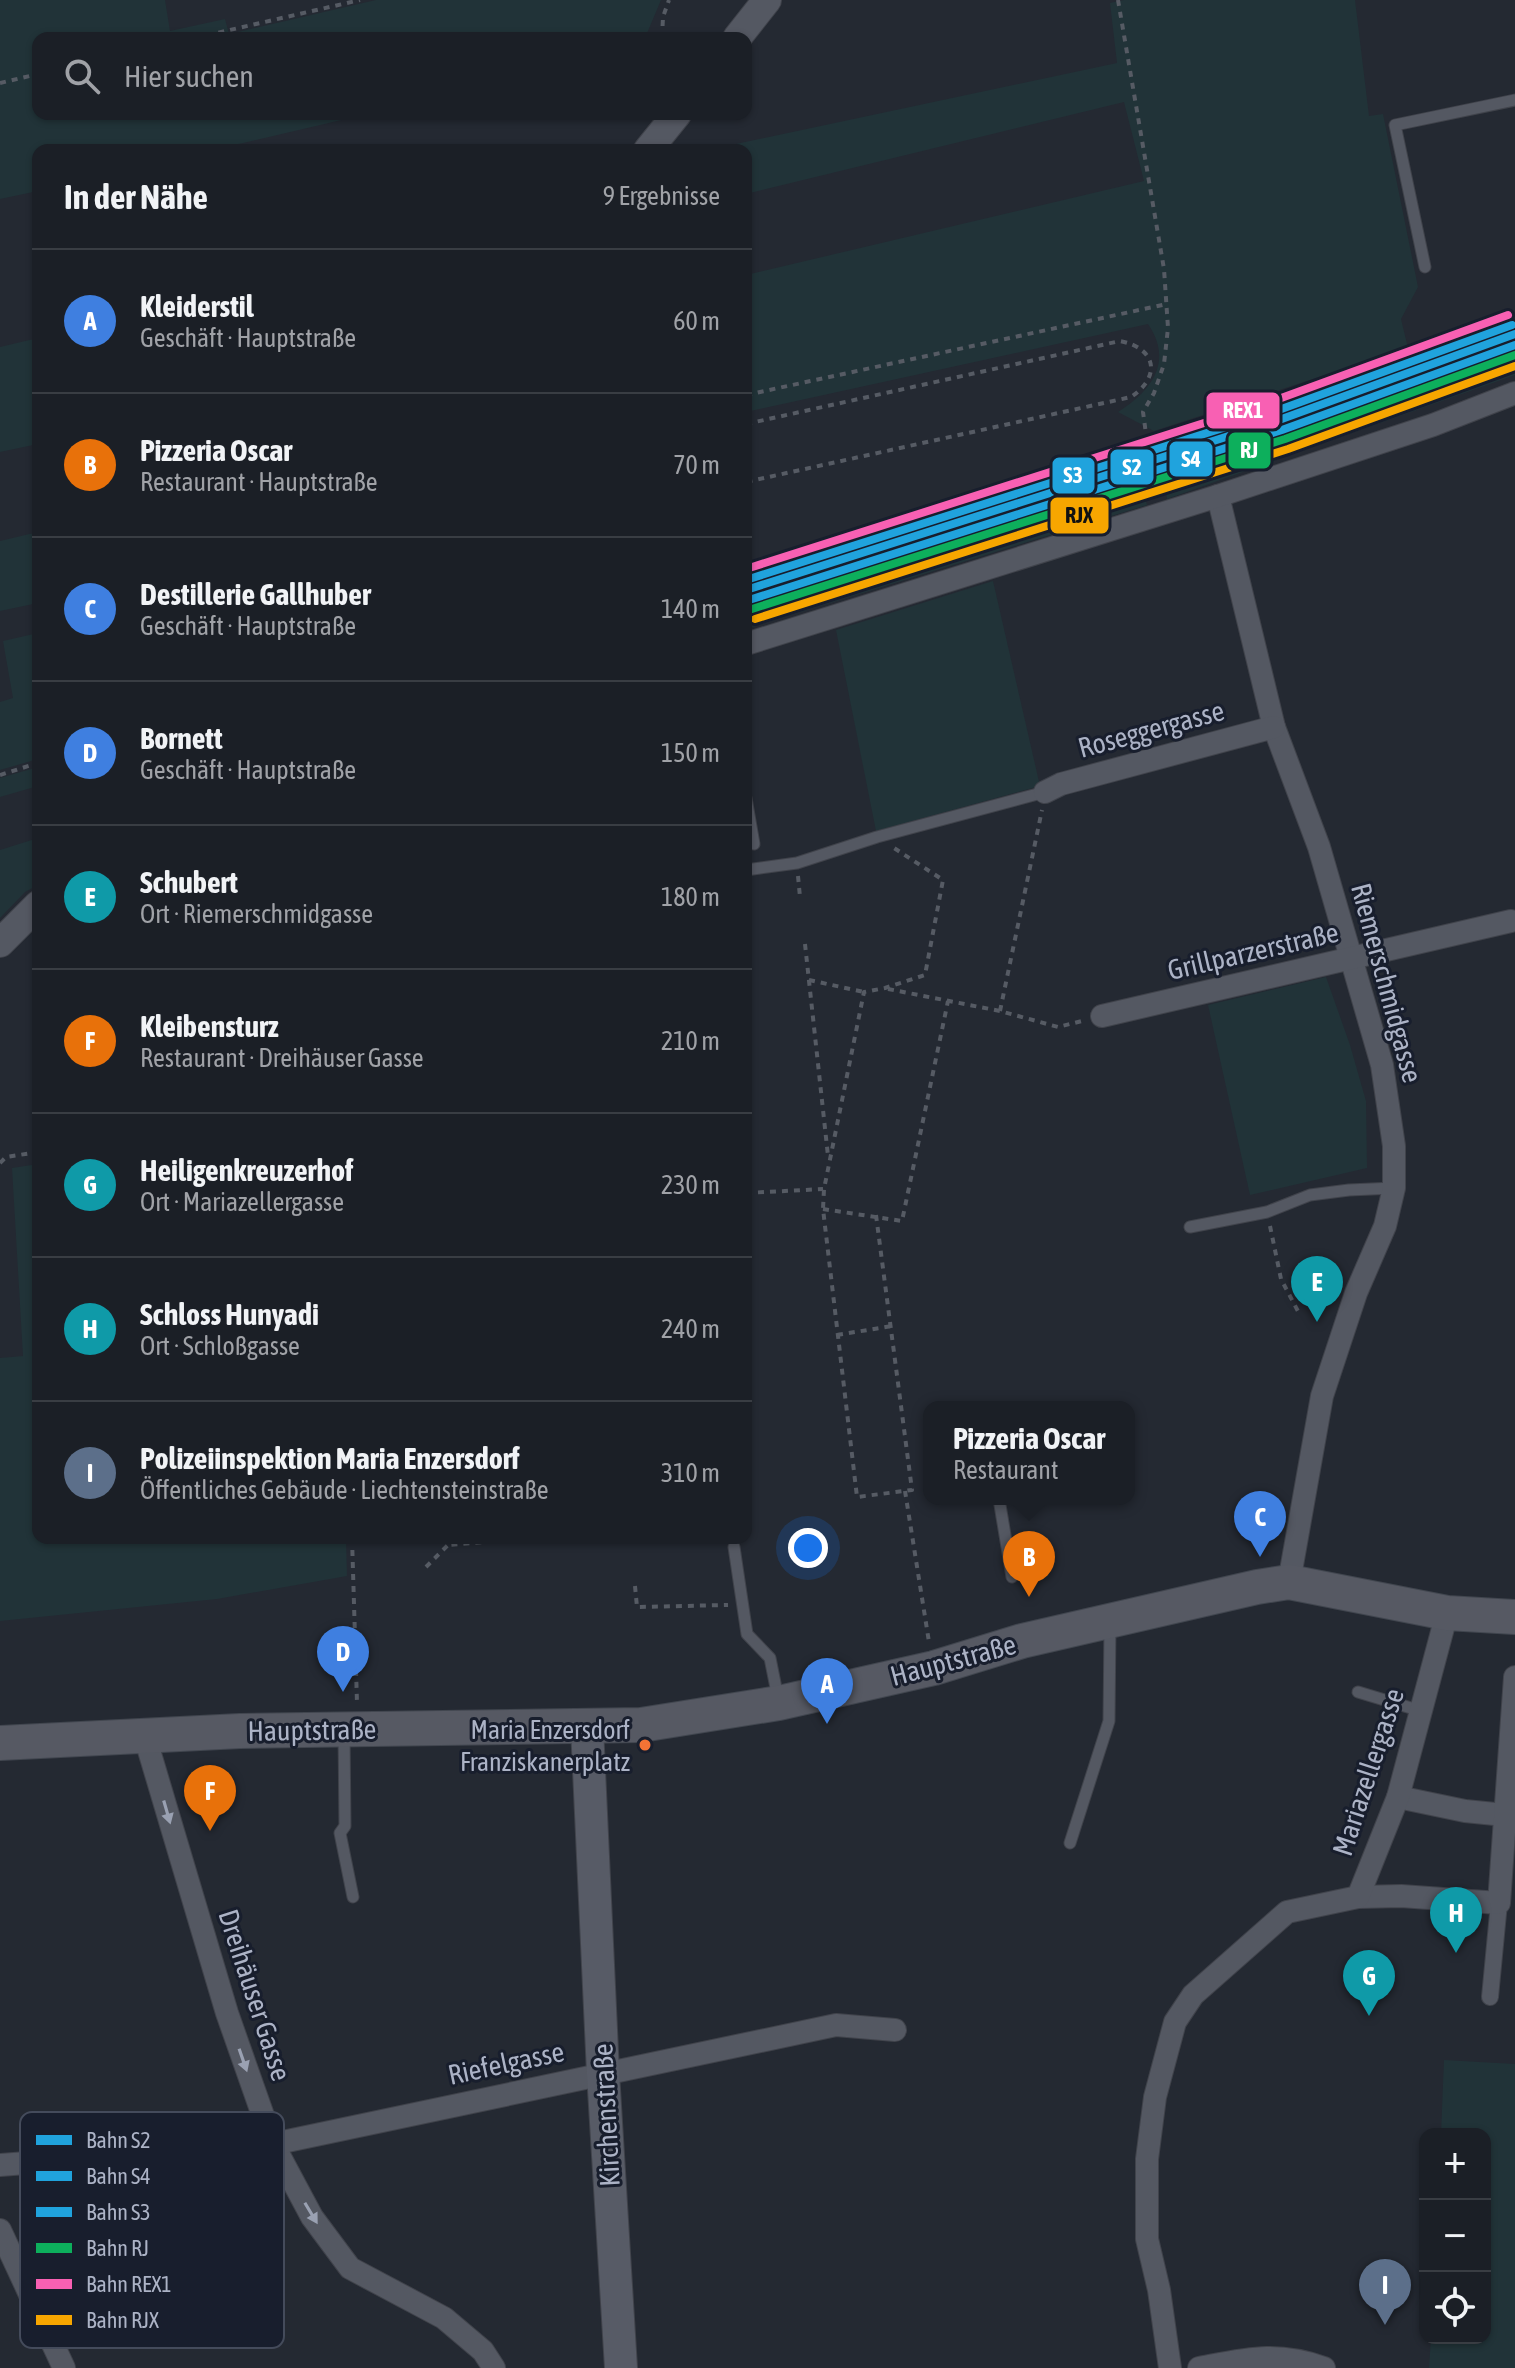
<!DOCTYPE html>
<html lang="de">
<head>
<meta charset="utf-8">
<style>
  body { margin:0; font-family:"Asap Condensed",sans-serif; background:#282c32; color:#f1f3f6 }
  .controls { position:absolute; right:24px; bottom:24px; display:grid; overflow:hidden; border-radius:16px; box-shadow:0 2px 6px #0004 }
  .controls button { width:72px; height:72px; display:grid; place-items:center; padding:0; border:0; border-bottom:2px solid #393d43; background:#1b1f26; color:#f1f3f6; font:40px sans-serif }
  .you { position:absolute; left:808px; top:1548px; width:28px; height:28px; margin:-20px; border:6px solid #fff; border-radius:50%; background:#1a73e8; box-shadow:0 0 0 12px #1a73e833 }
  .badge { display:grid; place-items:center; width:52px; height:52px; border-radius:50%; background:#d93025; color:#fff; font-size:26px; font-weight:700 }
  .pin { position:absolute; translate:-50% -66px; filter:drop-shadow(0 2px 4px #0008) }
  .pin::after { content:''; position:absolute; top:42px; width:28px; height:24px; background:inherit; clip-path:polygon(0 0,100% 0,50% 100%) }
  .popup { position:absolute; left:923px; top:1401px; width:212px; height:104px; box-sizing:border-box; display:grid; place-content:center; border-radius:16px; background:#1b1f26; filter:drop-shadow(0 2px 6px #0005); font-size:26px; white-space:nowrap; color:#a0a2a7 }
  .popup b { font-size:30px; color:#f1f3f6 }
  .popup::after { content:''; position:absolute; left:50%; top:100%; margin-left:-16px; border:16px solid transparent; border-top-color:#1b1f26 }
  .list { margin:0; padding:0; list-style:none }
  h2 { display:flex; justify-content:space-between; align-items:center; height:104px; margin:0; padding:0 32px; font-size:34px }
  h2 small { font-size:26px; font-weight:400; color:#a0a2a7 }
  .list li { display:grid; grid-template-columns:52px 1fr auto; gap:24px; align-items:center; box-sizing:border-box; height:144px; padding:0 32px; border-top:2px solid #393d43 }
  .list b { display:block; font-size:30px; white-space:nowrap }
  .list p { margin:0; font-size:26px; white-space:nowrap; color:#a0a2a7 }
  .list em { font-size:26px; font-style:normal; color:#a0a2a7 }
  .icon { flex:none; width:44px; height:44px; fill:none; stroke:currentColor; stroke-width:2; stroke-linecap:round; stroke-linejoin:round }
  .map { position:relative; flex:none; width:1515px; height:2368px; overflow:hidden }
  .search { position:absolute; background:#1b1f26; box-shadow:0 2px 6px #0004; left:32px; top:32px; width:720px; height:88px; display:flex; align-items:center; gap:20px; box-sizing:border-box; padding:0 28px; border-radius:16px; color:#a0a2a7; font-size:30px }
  .panel { position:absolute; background:#1b1f26; box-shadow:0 2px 6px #0004; left:32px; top:144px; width:720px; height:1400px; border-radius:16px }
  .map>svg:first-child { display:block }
  .green { fill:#213338 }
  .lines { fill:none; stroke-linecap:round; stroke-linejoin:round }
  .service-casing { stroke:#40434b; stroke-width:13 }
  .pedestrian-casing { stroke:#40434b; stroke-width:18 }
  .minor-casing { stroke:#40434b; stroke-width:24 }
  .tertiary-casing { stroke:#40434b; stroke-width:30 }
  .secondary-casing { stroke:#40434b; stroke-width:34 }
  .primary-casing { stroke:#41464f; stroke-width:36 }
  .path { stroke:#565b64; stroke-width:4; stroke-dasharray:6 6; stroke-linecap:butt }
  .service { stroke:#545862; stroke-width:11 }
  .pedestrian { stroke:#545862; stroke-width:16 }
  .minor { stroke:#545862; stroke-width:22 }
  .tertiary { stroke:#545862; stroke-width:28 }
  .secondary { stroke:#575b66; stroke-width:32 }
  .primary { stroke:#565963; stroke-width:34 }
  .rail-1-casing { stroke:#181e2d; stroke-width:14 }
  .rail-2-casing { stroke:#181e2d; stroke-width:14 }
  .rail-3-casing { stroke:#181e2d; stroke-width:14 }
  .rail-4-casing { stroke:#181e2d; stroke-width:14 }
  .rail-5-casing { stroke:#181e2d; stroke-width:14 }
  .rail-6-casing { stroke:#181e2d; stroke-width:14 }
  .rail-1 { stroke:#20a3dd; stroke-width:8 }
  .rail-2 { stroke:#20a3dd; stroke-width:8 }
  .rail-3 { stroke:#20a3dd; stroke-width:8 }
  .rail-4 { stroke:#0daf5c; stroke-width:8 }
  .rail-5 { stroke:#f860b3; stroke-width:8 }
  .rail-6 { stroke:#f7a600; stroke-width:8 }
  .oneway { fill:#9aa1b2 }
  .bus-dot { fill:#f57335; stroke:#181e2d; stroke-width:3 }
  .labels { text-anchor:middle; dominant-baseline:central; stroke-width:6; stroke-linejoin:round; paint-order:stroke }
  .bus-label { font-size:26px; fill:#acb3c6; stroke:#181e2d; text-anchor:end }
  .street-label { font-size:28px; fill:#acb3c6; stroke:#181e2d }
  .key { fill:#181e2d; stroke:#444b5b; stroke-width:2 }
  .key-label { font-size:22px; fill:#acb3c6 }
  .line-badge { stroke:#181e2d; stroke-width:3 }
  .badge-label { font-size:22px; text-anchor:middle; font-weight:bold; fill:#fff }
  .pale-badge-label { font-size:22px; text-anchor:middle; font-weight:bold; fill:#111 }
</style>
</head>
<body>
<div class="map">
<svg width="1515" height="2368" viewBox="0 0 1515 2368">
  <rect width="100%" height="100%" fill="#242932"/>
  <g class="green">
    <path d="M0,0H165L170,31L225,19L229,34L376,0H661L645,38H38V114H367L213,150H38V191L0,199Z"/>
    <path d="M1124,0H1355L1369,116L1383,114L1418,287L1401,319L1408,348L1154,431L1118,412C1151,391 1174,362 1148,324L746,412V275L1144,181L1124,102L746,194V150H708L1117,63L1110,3Z"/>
    <path d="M38,338V444L0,452V347Z"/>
    <path d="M1515,350V375L1167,499L1163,473L1404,392Z"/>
    <path d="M1139,479L1147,505L746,629V605Z"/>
    <path d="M38,532V603L0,611V541Z"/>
    <path d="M993,581L1040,786L876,831L836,630Z"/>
    <path d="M38,633V759L0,770V702L13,698L3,641Z"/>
    <path d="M38,767V786L0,797V778Z"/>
    <path d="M38,838V885L25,892L0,918V850Z"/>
    <path d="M1326,977L1350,1045L1366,1101L1367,1168L1250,1195L1208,1005Z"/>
    <path d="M38,1164V1538H346L347,1576L217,1599L0,1621V1358L23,1356L12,1168Z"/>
    <path d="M1444,2060L1515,2064V2368H1429L1431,2338H1485V2134H1441Z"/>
  </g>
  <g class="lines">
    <defs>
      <g id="service">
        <path d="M1425,267L1395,125L1515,100"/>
        <path d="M746,798L754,844"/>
        <path d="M746,870L797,863L877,837L1045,792"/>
        <path d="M1190,1227L1267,1212L1310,1195L1349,1190L1394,1188"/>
        <path d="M999,1499L1012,1577"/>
        <path d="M734,1547L747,1634L770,1658L778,1698"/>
        <path d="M1358,1692L1421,1711"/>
        <path d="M344,1732L345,1826L340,1833L353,1897"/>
        <path d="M1070,1843L1109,1721L1110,1625"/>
      </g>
      <path id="pedestrian" d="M1490,1997L1499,1903"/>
      <g id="minor">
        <path d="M1218,496L1274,727L1319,847L1382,1065L1394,1146V1188L1385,1226L1356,1293L1322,1396L1289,1582"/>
        <path d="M746,644L1218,496L1433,425L1515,393"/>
        <path d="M1045,792L1061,784L1274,727"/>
        <path d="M1102,1016L1511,921"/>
        <path d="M145,1737L227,2013L273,2144L312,2217L350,2268L444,2318L483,2351L494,2368"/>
        <path d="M1398,1797L1465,1811L1505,1815"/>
        <path d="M1358,1897L1401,1896L1499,1903L1515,1677"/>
        <path d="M0,2165L273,2144L836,2025L895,2030"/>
        <path d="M0,2230L64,2368"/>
        <path d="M1170,2368L1159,2290L1147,2239V2159L1155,2097L1175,2022L1193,1995L1287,1912L1358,1897L1398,1797L1447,1613"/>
        <path d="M1199,2368C1247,2359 1277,2351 1324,2368"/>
      </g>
      <g id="tertiary">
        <path d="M737,38L767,0"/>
        <path d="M648,150L677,114"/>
        <path d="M0,943L38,905"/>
      </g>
      <path id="secondary" d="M587,1727L603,2073L621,2368"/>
      <path id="primary" d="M0,1743L240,1731L641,1725L779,1703L934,1668L1022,1641L1257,1587L1289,1582L1447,1613L1515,1617"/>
    </defs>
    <use href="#service" class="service-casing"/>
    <use href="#pedestrian" class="pedestrian-casing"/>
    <use href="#minor" class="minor-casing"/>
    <use href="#tertiary" class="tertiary-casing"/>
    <use href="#secondary" class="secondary-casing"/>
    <use href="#primary" class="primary-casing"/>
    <g class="path">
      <path d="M1118,0L1164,269L1168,328L1164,364L1154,393L1143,412L1147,441"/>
      <path d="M195,38L360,0"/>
      <path d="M662,38L663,17L669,0"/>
      <path d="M0,83L38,74"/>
      <path d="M746,395L1167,304"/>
      <path d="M746,424L1120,341C1156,348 1162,376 1131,397L746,482"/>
      <path d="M1154,474L1158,496"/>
      <path d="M0,775L38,763"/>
      <path d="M798,876L800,897"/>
      <path d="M805,944L828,1156"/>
      <path d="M809,980L864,992"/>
      <path d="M888,989L1000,1011L1058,1027L1082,1021"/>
      <path d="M1000,1011L1042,810"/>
      <path d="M0,1163L6,1157L38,1152"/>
      <path d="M746,1193L823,1189"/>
      <path d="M823,1209L902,1221L948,1001"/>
      <path d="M876,1215L912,1490L857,1497L823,1209L824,1189L864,992L885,988L925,975L943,880L894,848"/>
      <path d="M1270,1226L1281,1279L1300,1315"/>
      <path d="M837,1335L892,1326"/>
      <path d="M905,1491L929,1642"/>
      <path d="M352,1538L357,1703"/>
      <path d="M443,1538L448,1545L484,1542L486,1538"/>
      <path d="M426,1567L448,1545"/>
      <path d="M635,1586L637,1607L728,1605"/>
    </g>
    <use href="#service" class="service"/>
    <use href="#pedestrian" class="pedestrian"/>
    <use href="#minor" class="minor"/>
    <use href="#tertiary" class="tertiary"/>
    <use href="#secondary" class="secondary"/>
    <use href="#primary" class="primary"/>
    <defs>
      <path id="rail-1" d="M746,590L1279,420L1515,334"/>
      <path id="rail-2" d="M749,600L1282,430L1515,345"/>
      <path id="rail-3" d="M746,580L1276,411L1512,325"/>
      <path id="rail-4" d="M752,609L1285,439L1515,355"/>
      <path id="rail-5" d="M746,569L1273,401L1508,315"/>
      <path id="rail-6" d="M755,619L1288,449L1515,366"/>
    </defs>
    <use href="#rail-1" class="rail-1-casing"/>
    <use href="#rail-2" class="rail-2-casing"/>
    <use href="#rail-3" class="rail-3-casing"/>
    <use href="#rail-4" class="rail-4-casing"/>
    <use href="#rail-5" class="rail-5-casing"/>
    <use href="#rail-6" class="rail-6-casing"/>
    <use href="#rail-1" class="rail-1"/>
    <use href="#rail-2" class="rail-2"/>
    <use href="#rail-3" class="rail-3"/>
    <use href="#rail-4" class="rail-4"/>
    <use href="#rail-5" class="rail-5"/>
    <use href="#rail-6" class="rail-6"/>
  </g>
  <defs><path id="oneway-solid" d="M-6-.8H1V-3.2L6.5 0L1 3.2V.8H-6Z" transform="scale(2)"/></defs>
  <g class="oneway">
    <use href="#oneway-solid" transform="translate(167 1812) rotate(74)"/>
    <use href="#oneway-solid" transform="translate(243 2060) rotate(71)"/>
    <use href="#oneway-solid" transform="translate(311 2213) rotate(59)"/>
  </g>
  <circle class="bus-dot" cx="645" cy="1745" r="7"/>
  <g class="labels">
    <g class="bus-label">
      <text x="630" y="1730">Maria Enzersdorf<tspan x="630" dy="32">Franziskanerplatz</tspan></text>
    </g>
    <g class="street-label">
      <text transform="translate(1151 729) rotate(-15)">Roseggergasse</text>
      <text transform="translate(1253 951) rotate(-13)">Grillparzerstraße</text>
      <text transform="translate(1387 983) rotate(75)">Riemerschmidgasse</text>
      <text transform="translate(953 1660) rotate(-15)">Hauptstraße</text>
      <text transform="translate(312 1730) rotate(-1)">Hauptstraße</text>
      <text transform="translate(1368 1772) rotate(-72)">Mariazellergasse</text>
      <text transform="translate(255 1995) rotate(72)">Dreihäuser Gasse</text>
      <text transform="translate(506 2063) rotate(-12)">Riefelgasse</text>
      <text transform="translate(606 2115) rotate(-93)">Kirchenstraße</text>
    </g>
  </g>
  <rect x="20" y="2112" width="264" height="236" rx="12" class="key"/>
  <rect x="36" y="2135" width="36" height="10" fill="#20a3dd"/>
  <rect x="36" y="2171" width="36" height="10" fill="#20a3dd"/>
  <rect x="36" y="2207" width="36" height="10" fill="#20a3dd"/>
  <rect x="36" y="2243" width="36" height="10" fill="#0daf5c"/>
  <rect x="36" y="2279" width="36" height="10" fill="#f860b3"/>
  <rect x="36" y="2315" width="36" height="10" fill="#f7a600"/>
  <g class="key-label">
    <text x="86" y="2148">Bahn S2</text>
    <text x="86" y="2184">Bahn S4</text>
    <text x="86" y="2220">Bahn S3</text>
    <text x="86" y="2256">Bahn RJ</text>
    <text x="86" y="2292">Bahn REX1</text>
    <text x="86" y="2328">Bahn RJX</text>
  </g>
  <g class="line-badge">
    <rect x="1205" y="391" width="76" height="39" rx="8" fill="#f860b3"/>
    <rect x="1227" y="431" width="45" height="39" rx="8" fill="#0daf5c"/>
    <rect x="1168" y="440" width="46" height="38" rx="8" fill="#20a3dd"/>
    <rect x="1109" y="448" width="46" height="38" rx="8" fill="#20a3dd"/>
    <rect x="1051" y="456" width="45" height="39" rx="8" fill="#20a3dd"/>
    <rect x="1049" y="496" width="61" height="39" rx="8" fill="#f7a600"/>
  </g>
  <g class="badge-label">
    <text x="1243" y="418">REX1</text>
    <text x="1249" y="458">RJ</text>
    <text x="1191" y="467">S4</text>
    <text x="1132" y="475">S2</text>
    <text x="1073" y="483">S3</text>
  </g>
  <g class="pale-badge-label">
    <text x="1079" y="523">RJX</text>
  </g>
</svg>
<div class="controls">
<button>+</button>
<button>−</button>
<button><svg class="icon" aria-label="locate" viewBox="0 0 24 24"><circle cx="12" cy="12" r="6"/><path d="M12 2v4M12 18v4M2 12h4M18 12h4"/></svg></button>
</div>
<div class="you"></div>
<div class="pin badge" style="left:827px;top:1724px;background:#3f7fe0">A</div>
<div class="pin badge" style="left:1029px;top:1597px;background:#e8710a">B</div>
<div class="popup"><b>Pizzeria Oscar</b>Restaurant</div>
<div class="pin badge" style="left:1260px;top:1557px;background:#3f7fe0">C</div>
<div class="pin badge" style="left:343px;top:1692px;background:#3f7fe0">D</div>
<div class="pin badge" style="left:1317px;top:1322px;background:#0f9aa8">E</div>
<div class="pin badge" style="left:210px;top:1831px;background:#e8710a">F</div>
<div class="pin badge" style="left:1369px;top:2016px;background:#0f9aa8">G</div>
<div class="pin badge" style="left:1456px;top:1953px;background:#0f9aa8">H</div>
<div class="pin badge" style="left:1385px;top:2325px;background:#5c6f8a">I</div>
<div class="search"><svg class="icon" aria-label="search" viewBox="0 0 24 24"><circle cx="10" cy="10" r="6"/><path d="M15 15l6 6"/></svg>Hier suchen</div>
<section class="panel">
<h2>In der Nähe<small>9 Ergebnisse</small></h2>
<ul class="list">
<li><span class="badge" style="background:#3f7fe0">A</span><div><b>Kleiderstil</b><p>Geschäft · Hauptstraße</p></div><em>60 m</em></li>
<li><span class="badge" style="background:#e8710a">B</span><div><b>Pizzeria Oscar</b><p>Restaurant · Hauptstraße</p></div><em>70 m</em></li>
<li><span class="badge" style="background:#3f7fe0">C</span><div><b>Destillerie Gallhuber</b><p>Geschäft · Hauptstraße</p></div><em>140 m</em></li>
<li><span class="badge" style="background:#3f7fe0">D</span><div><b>Bornett</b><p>Geschäft · Hauptstraße</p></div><em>150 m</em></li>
<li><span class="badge" style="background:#0f9aa8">E</span><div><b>Schubert</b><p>Ort · Riemerschmidgasse</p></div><em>180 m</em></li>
<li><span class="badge" style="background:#e8710a">F</span><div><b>Kleibensturz</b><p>Restaurant · Dreihäuser Gasse</p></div><em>210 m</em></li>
<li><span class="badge" style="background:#0f9aa8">G</span><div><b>Heiligenkreuzerhof</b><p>Ort · Mariazellergasse</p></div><em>230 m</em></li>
<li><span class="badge" style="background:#0f9aa8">H</span><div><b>Schloss Hunyadi</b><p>Ort · Schloßgasse</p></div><em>240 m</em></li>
<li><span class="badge" style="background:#5c6f8a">I</span><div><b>Polizeiinspektion Maria Enzersdorf</b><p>Öffentliches Gebäude · Liechtensteinstraße</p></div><em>310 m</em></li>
</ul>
</section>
</div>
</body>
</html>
